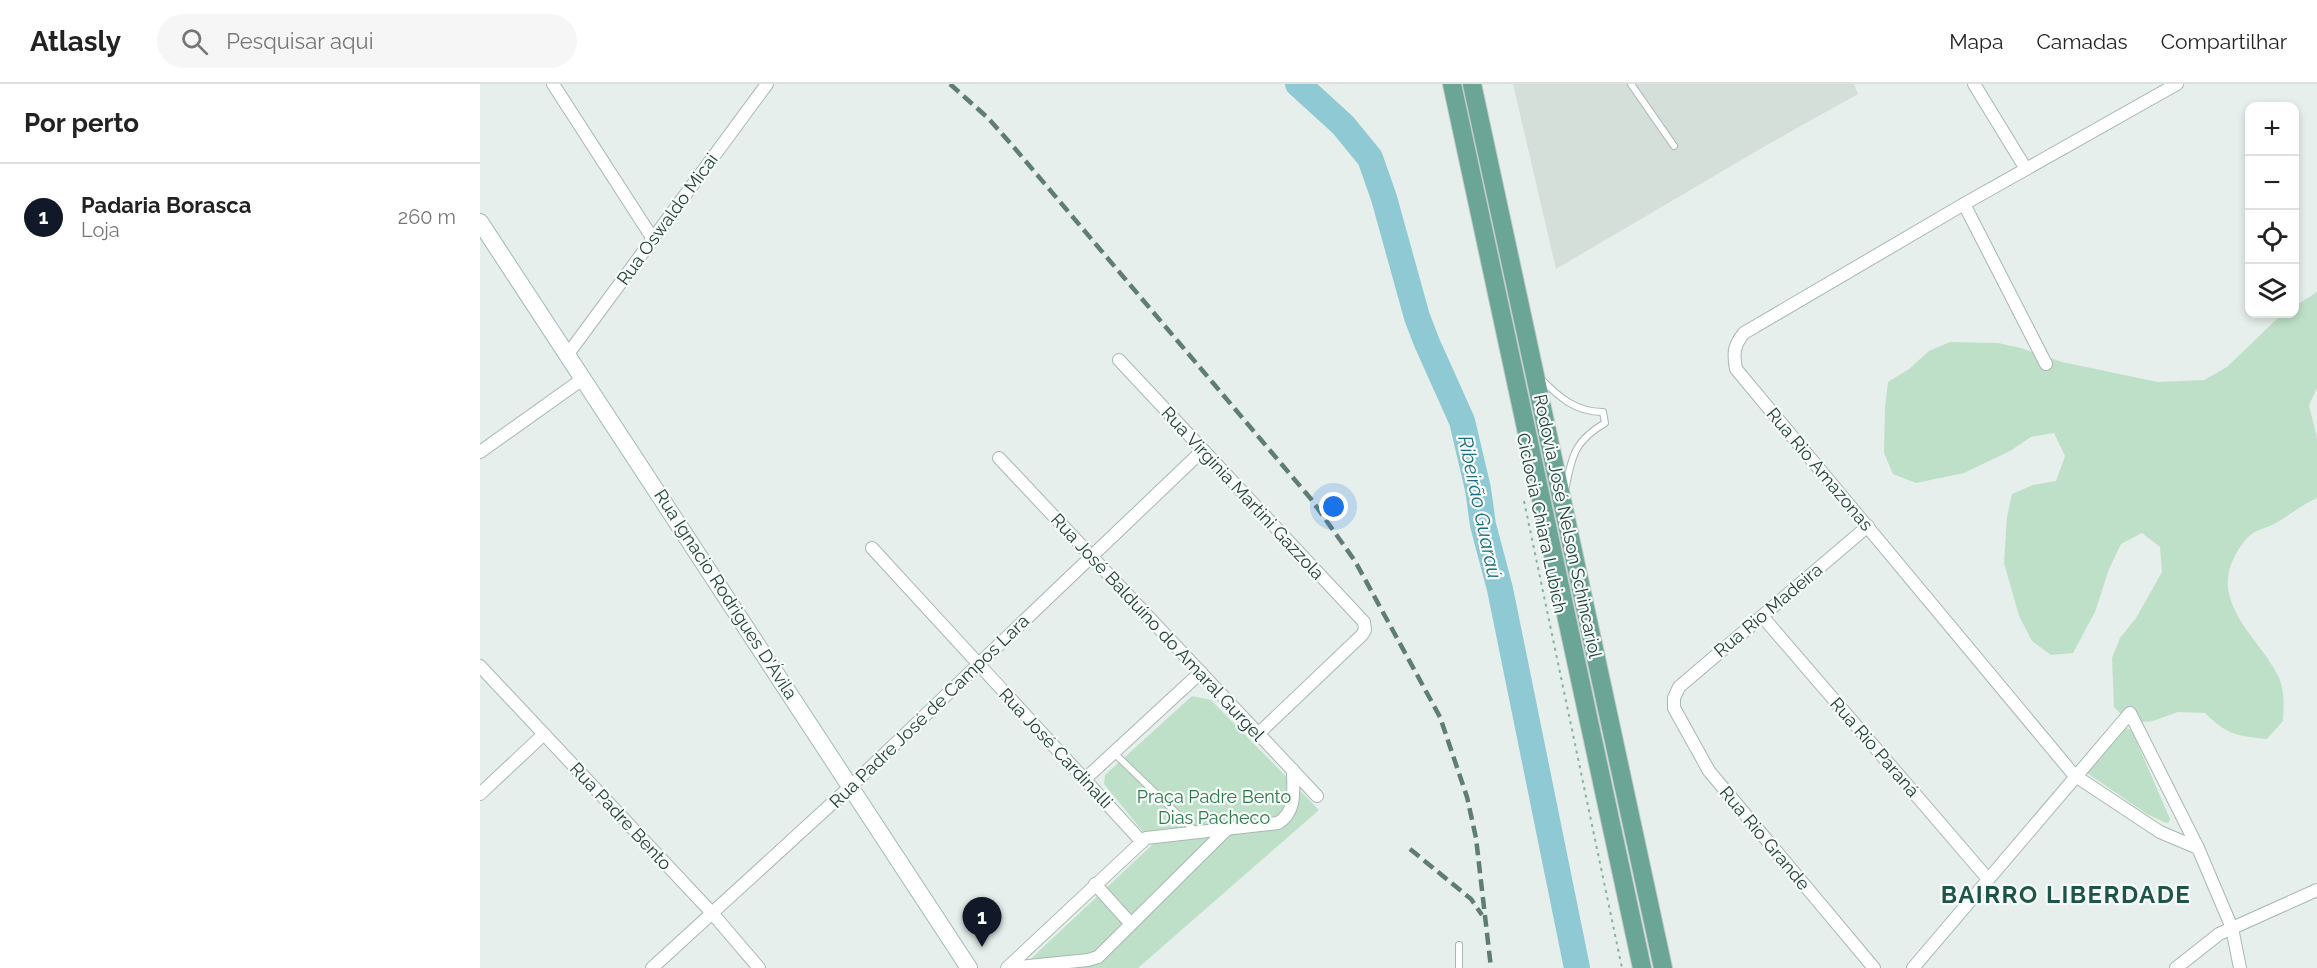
<!DOCTYPE html>
<html lang="pt">
<head>
<meta charset="utf-8">
<style>
  body { margin:0; font-family:Raleway,sans-serif; background:#f6f6f6; color:#222 }
  .controls { position:absolute; right:18px; top:18px; display:grid; overflow:hidden; border-radius:12px; box-shadow:0 3px 9px #0003 }
  .controls button { width:54px; height:54px; display:grid; place-items:center; padding:0; border:0; border-bottom:2px solid #e0e0e0; background:#fff; color:#222; font:30px sans-serif }
  .you { position:absolute; left:854px; top:423px; width:21px; height:21px; margin:-15px; border:4px solid #fff; border-radius:50%; background:#1a73e8; box-shadow:0 0 0 9px #1a73e833 }
  .badge { display:grid; place-items:center; width:39px; height:39px; border-radius:50%; background:#111827; color:#fff; font-size:20px; font-weight:700 }
  .pin { position:absolute; translate:-50% -50px; filter:drop-shadow(0 2px 3px #0008) }
  .pin::after { content:''; position:absolute; top:32px; width:21px; height:18px; background:inherit; clip-path:polygon(0 0,100% 0,50% 100%) }
  .list { margin:0; padding:0; list-style:none }
  h2 { display:flex; justify-content:space-between; align-items:center; height:78px; margin:0; padding:0 24px; font-size:26px }
  h2 small { font-size:20px; font-weight:400; color:#767676 }
  .list li { display:grid; grid-template-columns:39px 1fr auto; gap:18px; align-items:center; box-sizing:border-box; height:108px; padding:0 24px; border-top:2px solid #e0e0e0 }
  .list b { display:block; font-size:22px; white-space:nowrap }
  .list p { margin:0; font-size:20px; white-space:nowrap; color:#767676 }
  .list em { font-size:20px; font-style:normal; color:#767676 }
  .icon { flex:none; width:33px; height:33px; fill:none; stroke:currentColor; stroke-width:2; stroke-linecap:round; stroke-linejoin:round }
  .map { position:relative; flex:none; width:1837px; height:884px; overflow:hidden }
  header { display:flex; align-items:center; gap:36px; box-sizing:border-box; height:84px; padding:0 30px; background:#fff; border-bottom:2px solid #e0e0e0 }
  header strong { font-size:28px }
  nav { display:flex; gap:33px; margin-inline-start:auto; font-size:21px }
  .search { width:420px; height:54px; background:#f6f6f6; display:flex; align-items:center; gap:15px; box-sizing:border-box; padding:0 21px; border-radius:33px; color:#767676; font-size:22px }
  main { display:flex }
  aside { flex:1; background:#fff }
  .map>svg:first-child { display:block }
  .built { fill:#d4dfda }
  .green { fill:#bfe0c8 }
  .lines { fill:none; stroke-linecap:round; stroke-linejoin:round }
  .river { stroke:#8ec9d4; stroke-width:26 }
  .lane-casing { stroke:#a8b8b2; stroke-width:8 }
  .street-casing { stroke:#a8b8b2; stroke-width:14 }
  .secondary-casing { stroke:#a4bbb3; stroke-width:18 }
  .primary-casing { stroke:#c2cac8; stroke-width:20 }
  .path { stroke:#86b3a5; stroke-width:2; stroke-dasharray:3 4.5; stroke-linecap:butt }
  .lane { stroke:#fff; stroke-width:6 }
  .street { stroke:#fff; stroke-width:12 }
  .secondary { stroke:#fff; stroke-width:16 }
  .primary { stroke:#6aa596; stroke-width:18 }
  .rail { stroke:#5f7d75; stroke-width:4.5; stroke-dasharray:12 6; stroke-linecap:butt }
  .labels { text-anchor:middle; dominant-baseline:central; stroke-width:4.5; stroke-linejoin:round; paint-order:stroke }
  .street-label { font-size:18px; fill:#24423a; stroke:#f7fbf9 }
  .park-label { font-size:18px; fill:#2d7a4b; stroke:#f7fbf9 }
  .water-label { font-size:20px; font-style:italic; fill:#1c6f80; stroke:#f7fbf9 }
  .district-label { font-size:24px; font-weight:bold; letter-spacing:1.5px; fill:#1f5548; stroke:#f7fbf9 }
</style>
</head>
<body>
<header>
<strong>Atlasly</strong>
<div class="search"><svg class="icon" aria-label="search" viewBox="0 0 24 24"><circle cx="10" cy="10" r="6"/><path d="M15 15l6 6"/></svg>Pesquisar aqui</div>
<nav><a>Mapa</a><a>Camadas</a><a>Compartilhar</a></nav>
</header>
<main>
<aside>
<h2>Por perto<small></small></h2>
<ul class="list">
<li><span class="badge">1</span><div><b>Padaria Borasca</b><p>Loja</p></div><em>260 m</em></li>
</ul>
</aside>
<div class="map">
<svg width="1837" height="884" viewBox="0 0 1837 884">
  <rect width="100%" height="100%" fill="#e6efeb"/>
  <path class="built" d="M1033,0H1374L1378,10L1287,61L1076,185Z"/>
  <g class="green">
    <path d="M1837,208V304L1829,321L1837,354V414C1821,421 1809,432 1794,440C1787,444 1779,445 1773,449C1763,457 1757,467 1752,478C1734,521 1778,554 1796,588C1805,603 1804,620 1803,637L1787,655C1757,652 1747,651 1725,629L1698,628L1673,637L1650,639L1634,623L1632,574L1640,554L1656,534L1682,488L1680,463L1662,449L1641,460L1629,485L1615,528L1593,569L1571,571L1552,557L1539,532L1524,479L1527,433L1532,410L1553,401L1576,397L1585,372L1574,349L1551,353L1530,367L1484,389L1436,399L1413,390L1404,369L1405,323L1408,298L1429,285L1449,267L1470,258L1518,259L1541,264L1582,278L1678,298L1724,296L1747,283L1801,231L1814,230L1815,222Z"/>
    <path d="M712,612L731,616L839,726L658,884H541L673,760L624,700L625,691Z"/>
    <path d="M1645,643L1652,647L1690,735L1689,738L1686,739L1667,730L1607,689L1606,686Z"/>
  </g>
  <g class="lines">
    <path class="river" d="M818,0L863,41L890,74L904,114L937,233L947,259L982,337L998,405L1003,441L1020,505L1097,884"/>
    <defs>
      <g id="lane">
        <path d="M1151,0L1194,62"/>
        <path d="M1060,294C1079,313 1095,328 1123,328L1125,339C1096,356 1092,370 1086,402"/>
        <path d="M634,669L715,747"/>
        <path d="M979,861V884"/>
      </g>
      <g id="street">
        <path d="M73,0L173,155"/>
        <path d="M1494,0L1546,85"/>
        <path d="M1697,0L1484,120L1264,249C1254,261 1253,269 1256,285L1594,691L1680,748L1718,764L1752,844L1760,884"/>
        <path d="M1484,120L1566,280"/>
        <path d="M88,270L287,0"/>
        <path d="M639,276L884,538L885,546L882,551L778,650"/>
        <path d="M0,368L104,294"/>
        <path d="M519,374L837,712"/>
        <path d="M1388,442L1199,603L1194,614V624L1229,687L1394,884"/>
        <path d="M392,464L662,758"/>
        <path d="M1282,532L1508,795"/>
        <path d="M0,582L232,829L279,884"/>
        <path d="M605,695L721,588"/>
        <path d="M0,710L64,650"/>
        <path d="M615,800L651,840"/>
        <path d="M172,884L371,702L723,366"/>
        <path d="M527,884L666,754L798,739C817,728 813,706 813,686"/>
        <path d="M530,884L608,876L618,873L747,745"/>
        <path d="M1433,884L1650,629L1718,764"/>
        <path d="M1696,884L1739,850L1837,806"/>
      </g>
      <path id="secondary" d="M0,138L489,884"/>
      <g id="primary">
        <path d="M972,0L1162,884"/>
        <path d="M992,0L1183,884"/>
      </g>
    </defs>
    <use href="#lane" class="lane-casing"/>
    <use href="#street" class="street-casing"/>
    <use href="#secondary" class="secondary-casing"/>
    <use href="#primary" class="primary-casing"/>
    <path class="path" d="M1044,417L1142,884"/>
    <use href="#lane" class="lane"/>
    <use href="#street" class="street"/>
    <use href="#secondary" class="secondary"/>
    <use href="#primary" class="primary"/>
    <g class="rail">
      <path d="M470,0L508,34L532,61L831,415L875,477L960,633L987,713L996,754L1011,884"/>
      <path d="M930,765L991,815L1002,831"/>
    </g>
  </g>
  <g class="labels">
    <g class="street-label">
      <text transform="translate(187 135) rotate(-54)">Rua Oswaldo Micai</text>
      <text transform="translate(1340 385) rotate(50)">Rua Rio Amazonas</text>
      <text transform="translate(763 409) rotate(47)">Rua Virginia Martini Gazzola</text>
      <text transform="translate(1062 439) rotate(78)">Ciclocia Chiara Lubich</text>
      <text transform="translate(1088 442) rotate(78)">Rodovia José Nelson Schincariol</text>
      <text transform="translate(246 510) rotate(57)">Rua Ignacio Rodrigues D'Ávila</text>
      <text transform="translate(1288 526) rotate(-40)">Rua Rio Madeira</text>
      <text transform="translate(678 543) rotate(47)">Rua José Balduíno do Amaral Gurgel</text>
      <text transform="translate(449 627) rotate(-44)">Rua Padre José de Campos Lara</text>
      <text transform="translate(1395 663) rotate(49)">Rua Rio Paraná</text>
      <text transform="translate(576 664) rotate(47)">Rua José Cardinalli</text>
      <text transform="translate(141 732) rotate(47)">Rua Padre Bento</text>
      <text transform="translate(1285 754) rotate(50)">Rua Rio Grande</text>
    </g>
    <g class="park-label">
      <text x="734" y="712">Praça Padre Bento<tspan x="734" dy="21">Dias Pacheco</tspan></text>
    </g>
    <g class="water-label">
      <text transform="translate(1000 423) rotate(78)">Ribeirão Guaraú</text>
    </g>
    <g class="district-label">
      <text x="1586" y="810">BAIRRO LIBERDADE</text>
    </g>
  </g>
</svg>
<div class="controls">
<button>+</button>
<button>−</button>
<button><svg class="icon" aria-label="locate" viewBox="0 0 24 24"><circle cx="12" cy="12" r="6"/><path d="M12 2v4M12 18v4M2 12h4M18 12h4"/></svg></button>
<button><svg class="icon" aria-label="layers" viewBox="0 0 24 24"><path d="M12 4l9 5-9 5-9-5zM3 14l9 5 9-5"/></svg></button>
</div>
<div class="you"></div>
<div class="pin badge" style="left:502px;top:863px">1</div>
</div>
</main>
</body>
</html>
